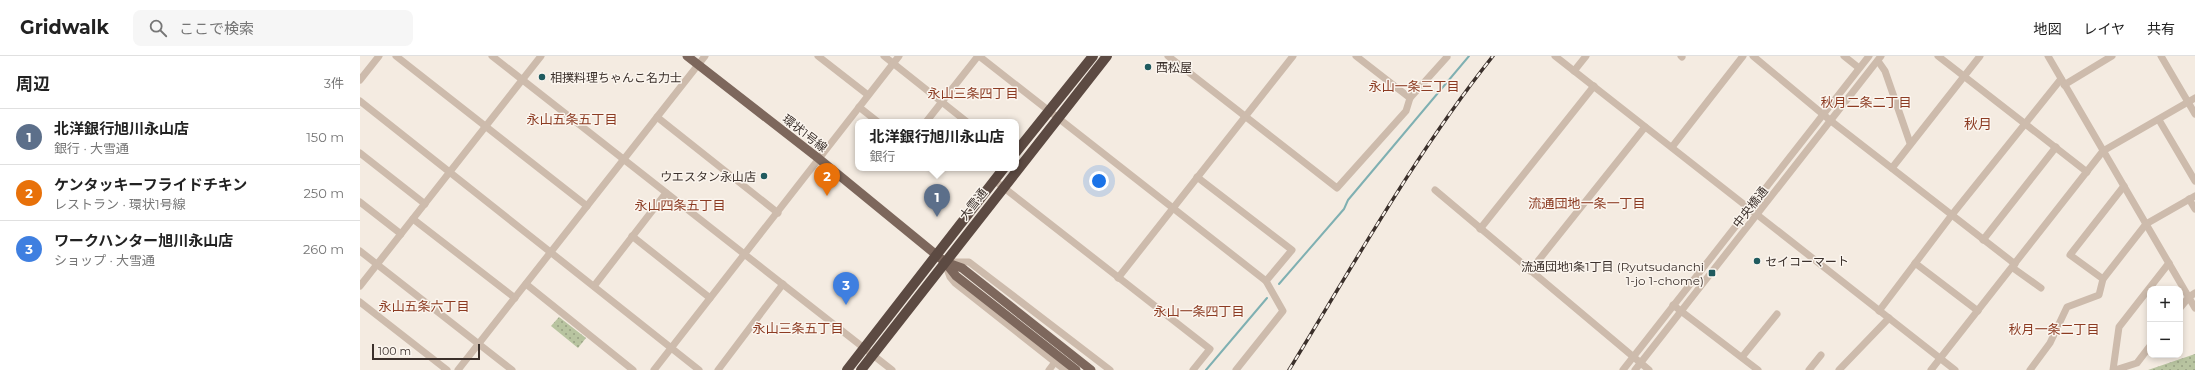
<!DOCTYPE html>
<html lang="ja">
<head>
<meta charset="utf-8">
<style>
  body { margin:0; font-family:Montserrat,"Noto Sans JP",sans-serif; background:#f6f6f6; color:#222 }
  .controls { position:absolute; right:12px; bottom:12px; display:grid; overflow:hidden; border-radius:8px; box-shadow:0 2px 6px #0003 }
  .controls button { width:36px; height:36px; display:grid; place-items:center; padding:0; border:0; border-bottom:1px solid #e0e0e0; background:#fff; color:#222; font:20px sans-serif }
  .scale { position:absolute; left:12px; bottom:10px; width:108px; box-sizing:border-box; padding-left:4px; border:2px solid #3b302b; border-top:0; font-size:11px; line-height:14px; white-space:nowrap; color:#3b302b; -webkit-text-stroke:3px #fbf5ee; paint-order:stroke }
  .you { position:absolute; left:739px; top:125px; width:14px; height:14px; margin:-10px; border:3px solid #fff; border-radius:50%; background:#1a73e8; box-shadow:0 0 0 6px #1a73e833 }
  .badge { display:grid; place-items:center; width:26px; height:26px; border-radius:50%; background:#1f5a5e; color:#fff; font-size:13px; font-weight:700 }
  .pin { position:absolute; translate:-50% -33px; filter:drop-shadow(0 1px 2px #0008) }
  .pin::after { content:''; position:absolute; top:21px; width:14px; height:12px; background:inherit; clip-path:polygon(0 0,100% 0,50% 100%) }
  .popup { position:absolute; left:495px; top:63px; width:164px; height:52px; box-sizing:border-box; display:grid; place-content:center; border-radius:8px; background:#fff; filter:drop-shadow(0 1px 3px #0005); font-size:13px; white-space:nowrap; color:#767676 }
  .popup b { font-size:15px; color:#222 }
  .popup::after { content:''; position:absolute; left:50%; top:100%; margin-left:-8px; border:8px solid transparent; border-top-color:#fff }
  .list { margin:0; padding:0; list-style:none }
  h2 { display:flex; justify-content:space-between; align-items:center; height:52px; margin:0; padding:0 16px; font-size:17px }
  h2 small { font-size:13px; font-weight:400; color:#767676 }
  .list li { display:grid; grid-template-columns:26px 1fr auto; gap:12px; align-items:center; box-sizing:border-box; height:56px; padding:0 16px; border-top:1px solid #e0e0e0 }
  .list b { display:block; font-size:15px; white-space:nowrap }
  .list p { margin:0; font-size:13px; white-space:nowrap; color:#767676 }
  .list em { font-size:13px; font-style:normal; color:#767676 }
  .icon { flex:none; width:22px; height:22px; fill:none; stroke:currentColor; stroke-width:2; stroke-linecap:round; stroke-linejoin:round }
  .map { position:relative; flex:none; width:1835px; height:314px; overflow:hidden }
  header { display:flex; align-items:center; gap:24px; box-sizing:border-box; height:56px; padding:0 20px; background:#fff; border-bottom:1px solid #e0e0e0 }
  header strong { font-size:19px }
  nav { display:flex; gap:22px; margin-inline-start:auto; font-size:14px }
  .search { width:280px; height:36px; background:#f6f6f6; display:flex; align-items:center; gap:10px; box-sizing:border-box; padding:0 14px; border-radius:8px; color:#767676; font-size:15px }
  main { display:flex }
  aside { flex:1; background:#fff }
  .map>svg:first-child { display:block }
  .grass { fill:url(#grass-dots) }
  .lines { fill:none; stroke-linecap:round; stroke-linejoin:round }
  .stream { stroke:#7fb0b2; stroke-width:2 }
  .minor { stroke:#cdbbac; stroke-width:7 }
  .major { stroke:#7d675c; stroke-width:9 }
  .highway { stroke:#5c4a42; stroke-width:10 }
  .rail-casing { stroke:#3b302b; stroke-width:3.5 }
  .rail { stroke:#fbf5ee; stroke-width:2; stroke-dasharray:6; stroke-linecap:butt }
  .poi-dot { fill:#1f5a5e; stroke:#fbf5ee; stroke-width:1.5 }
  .labels { text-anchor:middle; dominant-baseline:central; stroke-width:3; stroke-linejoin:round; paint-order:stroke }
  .poi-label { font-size:12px; fill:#3b302b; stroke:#fbf5ee; text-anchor:start }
  .street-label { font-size:12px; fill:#3b302b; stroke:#fbf5ee }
  .neighbourhood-label { font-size:13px; fill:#8c3b22; stroke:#fbf5ee }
  .quarter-label { font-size:14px; fill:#8c3b22; stroke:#fbf5ee }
</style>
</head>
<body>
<header>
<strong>Gridwalk</strong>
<div class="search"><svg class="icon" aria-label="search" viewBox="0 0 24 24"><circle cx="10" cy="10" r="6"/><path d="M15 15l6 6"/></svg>ここで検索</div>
<nav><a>地図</a><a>レイヤ</a><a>共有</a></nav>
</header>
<main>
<aside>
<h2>周辺<small>3件</small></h2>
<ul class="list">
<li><span class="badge" style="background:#5c6f8a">1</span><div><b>北洋銀行旭川永山店</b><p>銀行 · 大雪通</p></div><em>150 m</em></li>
<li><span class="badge" style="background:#e8710a">2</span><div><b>ケンタッキーフライドチキン</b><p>レストラン · 環状1号線</p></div><em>250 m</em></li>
<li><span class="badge" style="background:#3f7fe0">3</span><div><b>ワークハンター旭川永山店</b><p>ショップ · 大雪通</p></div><em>260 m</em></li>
</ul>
</aside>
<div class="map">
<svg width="1835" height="314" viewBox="0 0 1835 314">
  <defs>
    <pattern id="grass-dots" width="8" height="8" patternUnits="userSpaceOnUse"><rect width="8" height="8" fill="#b8c4a0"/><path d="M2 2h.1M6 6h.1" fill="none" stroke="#97a083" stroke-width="1.8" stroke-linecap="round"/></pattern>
  </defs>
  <rect width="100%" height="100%" fill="#f4ebe1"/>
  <g class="grass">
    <path d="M199,261L226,282L218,292L191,270Z"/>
    <path d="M1835,298V314H1788Z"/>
  </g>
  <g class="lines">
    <g class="stream">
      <path d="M919,228L984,153L988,144L1109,0"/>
      <path d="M846,314L907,242"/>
    </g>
    <g class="minor">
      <path d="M36,0L227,150"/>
      <path d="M132,0L532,314"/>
      <path d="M458,0L508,39"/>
      <path d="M524,0L607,66"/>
      <path d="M619,0L906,225L923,255L876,314"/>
      <path d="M808,0L977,132L1046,55L1050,42"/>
      <path d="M996,0L1050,42L1087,1"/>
      <path d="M1195,0L1595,314"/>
      <path d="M1321,0L1322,1"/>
      <path d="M1393,0L1471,65L1655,208"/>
      <path d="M1484,0L1499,12"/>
      <path d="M1578,0L1727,116"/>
      <path d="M1688,0L1835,252"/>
      <path d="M1801,0L1835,58"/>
      <path d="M1518,5L1525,15L1550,87"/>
      <path d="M1214,15L1226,0"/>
      <path d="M0,24L19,0"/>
      <path d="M1704,29L1752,0"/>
      <path d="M0,45L339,314"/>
      <path d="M499,51L518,66"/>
      <path d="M297,61L418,157"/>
      <path d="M1799,64L1835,125"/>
      <path d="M566,66L618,0"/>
      <path d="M1312,91L1383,0"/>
      <path d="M0,97L65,148"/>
      <path d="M1532,112L1620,0"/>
      <path d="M837,121L932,194L906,225"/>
      <path d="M634,124L850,293L833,314"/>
      <path d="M1075,134L1289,314"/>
      <path d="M1829,143L1835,153"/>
      <path d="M0,146L41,178"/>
      <path d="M53,163L155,242"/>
      <path d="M1120,173L1234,30"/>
      <path d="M272,180L350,242"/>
      <path d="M1623,184L1696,91"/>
      <path d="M0,195L152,314"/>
      <path d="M590,206H609L750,314"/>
      <path d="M1555,207L1618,255"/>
      <path d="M586,210L590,221L595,227L705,314"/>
      <path d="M1653,212L1681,232"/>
      <path d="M1170,215L1285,71"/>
      <path d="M758,222L933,0"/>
      <path d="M1743,223L1710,199L1764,130"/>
      <path d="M166,228L273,314"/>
      <path d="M0,230L181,0"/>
      <path d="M234,230L306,137"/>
      <path d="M0,246L87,314"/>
      <path d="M1313,249L1398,314"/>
      <path d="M1820,252L1829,241L1835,237"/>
      <path d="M1519,255L1591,160L1701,23"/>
      <path d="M1382,301L1417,258"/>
      <path d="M98,314L345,0"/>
      <path d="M294,314L539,0"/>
      <path d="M358,314L423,228"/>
      <path d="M689,314L695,306"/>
      <path d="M1263,314L1509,0"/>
      <path d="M1275,314L1521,0"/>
      <path d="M1449,314L1461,299"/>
      <path d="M1479,314L1529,262"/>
      <path d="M1571,314L1743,95L1835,42"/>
      <path d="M1670,314L1690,287L1707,251L1739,239L1743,223L1786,168L1835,140"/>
      <path d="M1753,314L1759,271L1809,207"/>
      <path d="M1755,314L1777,307L1790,290"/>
    </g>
    <g class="major">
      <path d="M327,0L458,102L585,206L596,220L716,314"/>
      <path d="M585,206L602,212L731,314"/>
    </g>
    <g class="highway">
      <path d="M656,96L733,0"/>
      <path d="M487,314L644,112"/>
      <path d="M501,314L747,0"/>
    </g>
    <defs>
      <path id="rail" d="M929,314C994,208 1055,98 1133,0"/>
    </defs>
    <use href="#rail" class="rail-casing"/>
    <use href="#rail" class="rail"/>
  </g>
  <g class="poi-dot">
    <circle cx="788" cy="11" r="4"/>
    <circle cx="182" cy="21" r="4"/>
    <circle cx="404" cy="120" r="4"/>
    <circle cx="1397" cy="205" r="4"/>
    <rect x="1348" y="213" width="8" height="8" rx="2"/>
  </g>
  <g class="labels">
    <g class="poi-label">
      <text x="796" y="11">西松屋</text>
      <text x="190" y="21">相撲料理ちゃんこ名力士</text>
      <text x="396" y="120" text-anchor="end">ウエスタン永山店</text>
      <text x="1405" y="205">セイコーマート</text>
      <text x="1344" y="210" text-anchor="end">流通団地1条1丁目 (Ryutsudanchi<tspan x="1344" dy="14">1-jo 1-chome)</tspan></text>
    </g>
    <g class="street-label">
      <text transform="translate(445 77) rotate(38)">環状1号線</text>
      <text transform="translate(613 148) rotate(-52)">大雪通</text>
      <text transform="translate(1390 151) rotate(-52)">中央橋通</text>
    </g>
    <g class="neighbourhood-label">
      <text x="1054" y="30">永山一条三丁目</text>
      <text x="613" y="37">永山三条四丁目</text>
      <text x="1506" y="46">秋月二条二丁目</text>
      <text x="212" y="63">永山五条五丁目</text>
      <text x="1227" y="147">流通団地一条一丁目</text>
      <text x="320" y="149">永山四条五丁目</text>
      <text x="64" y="250">永山五条六丁目</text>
      <text x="839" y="255">永山一条四丁目</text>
      <text x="438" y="272">永山三条五丁目</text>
      <text x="1694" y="273">秋月一条二丁目</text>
    </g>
    <g class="quarter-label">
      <text x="1618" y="68">秋月</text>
    </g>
  </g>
</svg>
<div class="controls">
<button>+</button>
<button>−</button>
</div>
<div class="scale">100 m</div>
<div class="you"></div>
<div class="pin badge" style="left:577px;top:161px;background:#5c6f8a">1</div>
<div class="popup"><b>北洋銀行旭川永山店</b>銀行</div>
<div class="pin badge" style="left:467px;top:140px;background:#e8710a">2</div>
<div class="pin badge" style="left:486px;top:249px;background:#3f7fe0">3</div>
</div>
</main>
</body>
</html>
